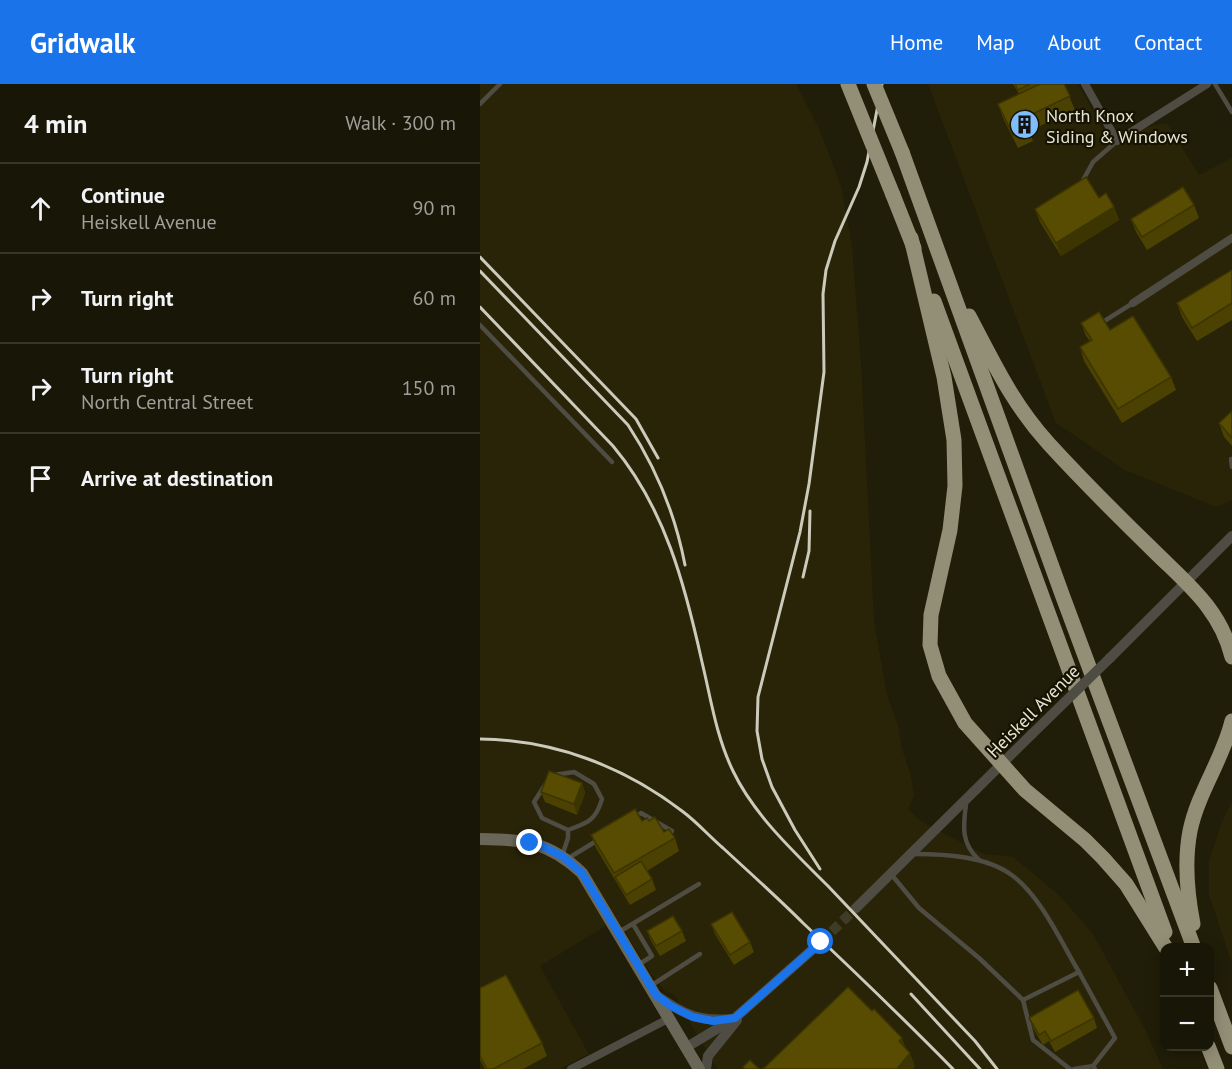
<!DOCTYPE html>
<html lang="en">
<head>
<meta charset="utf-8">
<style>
  body { margin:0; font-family:"PT Sans",sans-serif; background:#211f10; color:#f1f3f6 }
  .controls { position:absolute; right:18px; bottom:18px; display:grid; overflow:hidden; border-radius:12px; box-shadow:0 3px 15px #0003 }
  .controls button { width:54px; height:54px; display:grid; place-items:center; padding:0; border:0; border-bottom:2px solid #363528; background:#181606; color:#f1f3f6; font:30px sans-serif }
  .stop { position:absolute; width:18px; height:18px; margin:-14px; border:4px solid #1a73e8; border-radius:50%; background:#fff }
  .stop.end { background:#1a73e8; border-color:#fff; box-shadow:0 2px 6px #0008 }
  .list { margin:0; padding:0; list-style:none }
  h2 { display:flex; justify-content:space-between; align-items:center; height:78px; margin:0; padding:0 24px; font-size:26px }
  h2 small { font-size:20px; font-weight:400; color:#9f9f9b }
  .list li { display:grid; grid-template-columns:39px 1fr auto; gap:18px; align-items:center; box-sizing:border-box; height:90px; padding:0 24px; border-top:2px solid #363528 }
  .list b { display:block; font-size:22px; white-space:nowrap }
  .list p { margin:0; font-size:20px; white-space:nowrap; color:#9f9f9b }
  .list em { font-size:20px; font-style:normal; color:#9f9f9b }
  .icon { flex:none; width:33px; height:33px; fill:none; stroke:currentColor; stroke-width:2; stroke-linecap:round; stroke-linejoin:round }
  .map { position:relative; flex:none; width:752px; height:985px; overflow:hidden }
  header { display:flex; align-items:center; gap:36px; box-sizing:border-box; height:84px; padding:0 30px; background:#1a73e8; color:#fff }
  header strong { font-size:28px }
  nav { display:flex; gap:33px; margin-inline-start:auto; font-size:21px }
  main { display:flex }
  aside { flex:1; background:#181606 }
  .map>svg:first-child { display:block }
  .built { fill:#292407 }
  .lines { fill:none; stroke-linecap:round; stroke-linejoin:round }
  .tertiary-tunnel { stroke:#3e3b27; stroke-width:10; stroke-dasharray:10 5; stroke-linecap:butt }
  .service { stroke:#4e4c43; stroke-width:4.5 }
  .minor { stroke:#4e4c43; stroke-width:8 }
  .tertiary { stroke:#4e4c43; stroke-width:10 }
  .secondary { stroke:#6a6758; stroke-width:12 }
  .motorway { stroke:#938f76; stroke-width:15 }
  .rail { stroke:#cccabb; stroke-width:3 }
  .tertiary-bridge { stroke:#4e4c43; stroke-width:10 }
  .motorway-bridge { stroke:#938f76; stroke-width:15 }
  .wall { fill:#4b4102 }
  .shaded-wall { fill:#3d3501 }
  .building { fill:#574c02; stroke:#3d3501; stroke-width:1.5 }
  .route { stroke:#1a73e8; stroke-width:8 }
  .labels { text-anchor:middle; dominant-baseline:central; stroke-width:4.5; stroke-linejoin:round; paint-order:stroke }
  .poi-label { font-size:18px; fill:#e7e5d7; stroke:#171301; text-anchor:start }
  .street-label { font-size:18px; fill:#e7e5d7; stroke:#171301 }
</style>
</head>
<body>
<header>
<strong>Gridwalk</strong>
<nav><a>Home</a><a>Map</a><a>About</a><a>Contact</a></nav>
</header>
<main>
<aside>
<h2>4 min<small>Walk · 300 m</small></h2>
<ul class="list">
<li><svg class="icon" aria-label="ahead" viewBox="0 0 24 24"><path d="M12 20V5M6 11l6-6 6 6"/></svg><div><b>Continue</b><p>Heiskell Avenue</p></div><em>90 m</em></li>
<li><svg class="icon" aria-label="right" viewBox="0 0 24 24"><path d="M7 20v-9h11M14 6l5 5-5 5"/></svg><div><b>Turn right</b></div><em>60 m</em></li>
<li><svg class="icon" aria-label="right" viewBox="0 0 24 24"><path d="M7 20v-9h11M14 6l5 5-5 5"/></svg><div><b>Turn right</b><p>North Central Street</p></div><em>150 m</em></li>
<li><svg class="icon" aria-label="arrive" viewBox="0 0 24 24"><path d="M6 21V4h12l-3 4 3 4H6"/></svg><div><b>Arrive at destination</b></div></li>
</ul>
</aside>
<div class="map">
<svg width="752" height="985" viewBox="0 0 752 985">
  <rect width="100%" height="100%" fill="#201d08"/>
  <g class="built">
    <path d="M0,0H316L339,44L361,102L372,161L381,279L394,537L407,611L418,641L422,665L431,692L434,712L428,725L442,738L504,770L533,773L580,812L613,850L666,947L683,985H237L194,911L185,907L171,890L137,835L60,882L109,970L80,985H0Z"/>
    <path d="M448,0H598L626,50L687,39L719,91L752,74V416L736,423L645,386L576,339Z"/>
    <path d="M752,718V879L729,811V777L741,740Z"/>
  </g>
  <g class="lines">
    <path class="tertiary-tunnel" d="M341,858L376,824"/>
    <g class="service">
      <path d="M735,0L752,28"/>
      <path d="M0,20L20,0"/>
      <path d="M602,98L613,78L637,57"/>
      <path d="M626,236L653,219"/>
      <path d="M0,241L132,378"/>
      <path d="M751,375L752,383"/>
      <path d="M74,691L94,688L114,700L122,715C116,736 108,739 88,746"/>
      <path d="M65,701L54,718L62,734L88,746V754L82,772"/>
      <path d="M486,720C483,743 481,759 499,776"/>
      <path d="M155,733L161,729L192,747"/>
      <path d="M87,775L118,756"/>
      <path d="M411,790L439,824L499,874L543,916L599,888C581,858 561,813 533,792C507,772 465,770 434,770"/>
      <path d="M153,840L172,872L158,881"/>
      <path d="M139,848L219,800"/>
      <path d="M599,888L635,954L613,982L615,985"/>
      <path d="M172,901L220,870"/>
      <path d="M543,916L553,956L590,985"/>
      <path d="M594,985L613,982"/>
    </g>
    <g class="minor">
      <path d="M605,0L637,57L727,0"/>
      <path d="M653,219L752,154"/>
      <path d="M91,985L190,934"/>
    </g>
    <g class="tertiary">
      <path d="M630,574L752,452"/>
      <path d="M376,824L552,650"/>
      <path d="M176,911C203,930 218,938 251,935"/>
      <path d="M207,963L255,934L341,858"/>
      <path d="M226,985L228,972L257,936"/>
    </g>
    <path class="secondary" d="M0,755C45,756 68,757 102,789L219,985"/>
    <g class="motorway">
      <path d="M422,68L583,513L714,864"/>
      <path d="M413,111L434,164"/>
      <path d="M431,154L464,293L474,356L475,402L470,446L451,531L450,561L459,592L485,639L545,706L605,756L623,774L646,800L686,864"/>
      <path d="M454,217L685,848"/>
      <path d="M489,232C515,281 532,319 569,360C602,396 637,431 672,465C706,499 740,524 752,573"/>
      <path d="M713,840C707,809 704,778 710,747C718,708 743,675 752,637"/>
      <path d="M730,904L752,963"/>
      <path d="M728,962L737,985"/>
    </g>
    <g class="rail">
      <path d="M0,173L156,335L178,374"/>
      <path d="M0,187L148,341C177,385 195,429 205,481"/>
      <path d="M0,223L133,362C185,424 205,501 222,578C231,615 236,652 253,687C274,731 314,768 348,802C397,854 446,905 495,957L517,985"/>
      <path d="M323,493L329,467L330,427"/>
      <path d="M0,655C74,656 143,682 202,727C217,738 229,752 243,764C270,789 297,813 323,839C374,887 424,935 473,985"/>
      <path d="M340,785L315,746L292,703L282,675L277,647L278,613L320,448L329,400L344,288L343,210L346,186L355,157L379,103L387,78L402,0"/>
      <path d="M431,910L500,985"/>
    </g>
    <path class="tertiary-bridge" d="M552,650L630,574"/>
    <g class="motorway-bridge">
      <path d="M368,0L413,111"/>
      <path d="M394,0L422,68"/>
    </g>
  </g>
  <g class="wall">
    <path d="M533,0H584L595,26L549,47L553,57L538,64L523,34L518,20L539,10Z"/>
    <path d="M619,114L634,123L639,136L581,172L560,138L555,125Z"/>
    <path d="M714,121L719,134L667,166L656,148L651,135Z"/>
    <path d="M752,186V236L717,257L702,233L697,219Z"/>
    <path d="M601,239L630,246L691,293L696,306L642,339L604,277L600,263L610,257L606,252Z"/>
    <path d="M752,327V362L744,353L739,339Z"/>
    <path d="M102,699L105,709L97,731L65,718L61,708Z"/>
    <path d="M162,737H169L184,748L195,754L199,767L167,787L172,795L176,806L150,821L116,764L111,751Z"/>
    <path d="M231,840L270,858L274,868L254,881L235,850Z"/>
    <path d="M167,847H202L206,857L180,872L171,857Z"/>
    <path d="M0,904L62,959L67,972L43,985H5L0,976Z"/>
    <path d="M549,934H614L617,944L575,968L569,957L563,961L553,944Z"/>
  </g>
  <g class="shaded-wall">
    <path d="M634,123L639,136L581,172L576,159Z"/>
    <path d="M102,699L105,709L97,731L94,720Z"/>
    <path d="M422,954L427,967L419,957Z"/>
    <path d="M430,969L435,982L433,985H417Z"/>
  </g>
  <g class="building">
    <path d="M535,0H550L538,6Z"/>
    <path d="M560,0H584L590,12L544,34L548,43L533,51L518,20Z"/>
    <path d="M606,93L619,114L626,109L634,123L576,159L555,125Z"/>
    <path d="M703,103L714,121L662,153L651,135Z"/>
    <path d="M752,186V219L712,244L697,219Z"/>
    <path d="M619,228L630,246L653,232L691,293L638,325L600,263L612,256L601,239Z"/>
    <path d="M752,327V354L739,339Z"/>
    <path d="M69,687L102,699L94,720L61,708Z"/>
    <path d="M155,725L162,737L167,734L169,737L175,733L184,748L189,745L195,754L134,789L111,751Z"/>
    <path d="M161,777L172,795L146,811L135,793Z"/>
    <path d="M252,828L270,858L250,871L231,840Z"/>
    <path d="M193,832L202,847L176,862L167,847Z"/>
    <path d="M26,891L62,959L13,985H7L0,972V904Z"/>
    <path d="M368,903L392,927L394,925L422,954L419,957L430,969L417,985H283Z"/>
    <path d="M598,906L614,934L571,957L565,947L559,951L549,934Z"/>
    <path d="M270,976L279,985H265L263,983Z"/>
  </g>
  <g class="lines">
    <path class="route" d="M50,759L62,762L82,772L102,789L176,911L191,922L213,933L233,937L255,934L341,858"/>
  </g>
  <defs>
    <symbol id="building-disc" viewBox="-11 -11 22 22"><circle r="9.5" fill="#81bdfa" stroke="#171301"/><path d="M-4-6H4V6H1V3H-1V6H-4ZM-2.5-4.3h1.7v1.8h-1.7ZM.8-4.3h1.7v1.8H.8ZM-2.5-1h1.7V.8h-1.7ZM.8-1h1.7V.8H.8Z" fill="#111"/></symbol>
  </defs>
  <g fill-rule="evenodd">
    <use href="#building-disc" x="528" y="24" width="33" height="33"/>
  </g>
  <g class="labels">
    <g class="poi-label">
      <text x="566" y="31">North Knox<tspan x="566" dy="21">Siding &amp; Windows</tspan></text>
    </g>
    <g class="street-label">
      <text transform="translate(553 627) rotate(-45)">Heiskell Avenue</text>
    </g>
  </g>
</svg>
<div class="controls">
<button>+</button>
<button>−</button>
</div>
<div class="stop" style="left:341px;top:858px"></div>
<div class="stop end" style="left:50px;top:759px"></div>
</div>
</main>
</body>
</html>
